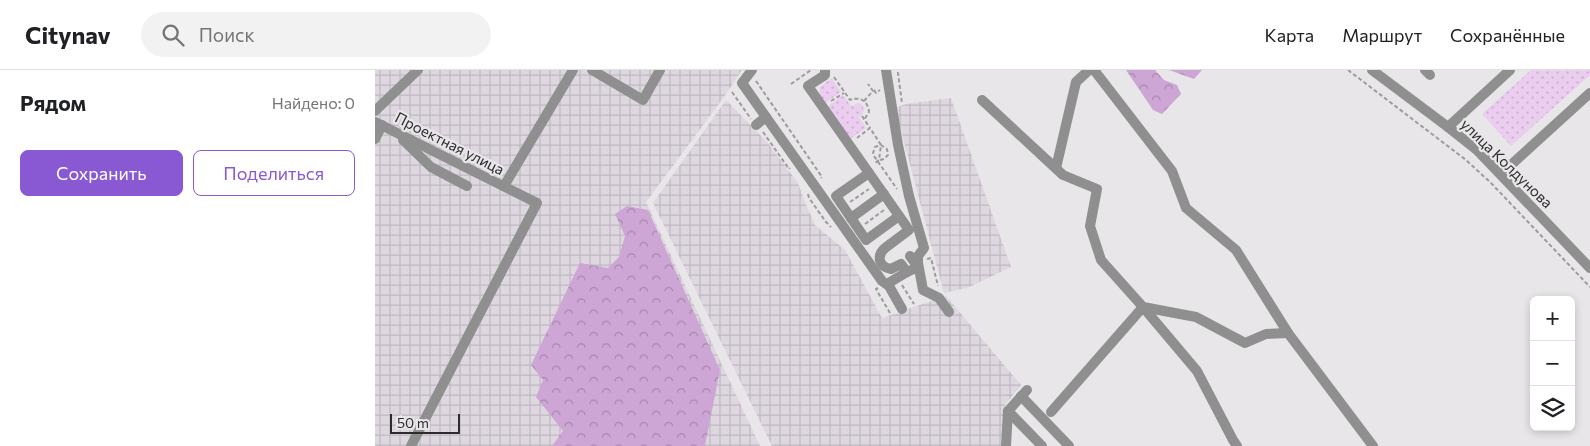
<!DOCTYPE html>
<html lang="ru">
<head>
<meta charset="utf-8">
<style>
  body { margin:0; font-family:Commissioner,sans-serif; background:#f2f2f2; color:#202124 }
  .controls { position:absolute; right:15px; bottom:15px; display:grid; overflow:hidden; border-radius:8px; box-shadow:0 2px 8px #0003 }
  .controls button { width:45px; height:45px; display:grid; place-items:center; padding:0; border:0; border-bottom:1px solid #e0e0e0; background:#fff; color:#202124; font:25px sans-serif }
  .scale { position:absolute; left:15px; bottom:12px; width:70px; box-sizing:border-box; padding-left:5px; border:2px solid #2d2c2d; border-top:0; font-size:14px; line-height:18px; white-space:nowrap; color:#2d2c2d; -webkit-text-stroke:4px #e8e6e8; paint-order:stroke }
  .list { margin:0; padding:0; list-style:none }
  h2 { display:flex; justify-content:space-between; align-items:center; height:65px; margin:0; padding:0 20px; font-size:21px }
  h2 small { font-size:16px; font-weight:400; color:#757577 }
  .actions { display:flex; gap:10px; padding:15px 20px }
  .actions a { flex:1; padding:11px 0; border:1px solid #8859d2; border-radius:8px; text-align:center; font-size:18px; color:#8859d2 }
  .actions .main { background:#8859d2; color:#fff }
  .icon { flex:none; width:28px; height:28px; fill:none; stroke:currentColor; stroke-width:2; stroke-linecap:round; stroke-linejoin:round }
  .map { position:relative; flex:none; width:1215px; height:376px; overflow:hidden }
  header { display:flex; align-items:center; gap:30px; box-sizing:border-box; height:70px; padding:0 25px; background:#fff; border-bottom:1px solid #e0e0e0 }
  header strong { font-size:24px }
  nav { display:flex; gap:28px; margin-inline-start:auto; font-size:18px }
  .search { width:350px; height:45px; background:#f2f2f2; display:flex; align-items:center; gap:12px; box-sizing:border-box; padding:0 18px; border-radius:28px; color:#757577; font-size:19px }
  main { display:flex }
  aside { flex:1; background:#fff }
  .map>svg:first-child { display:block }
  .industrial { fill:url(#industrial-grid) }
  .forest { fill:url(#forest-crowns) }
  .park { fill:url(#park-dots) }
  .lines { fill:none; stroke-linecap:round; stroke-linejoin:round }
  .path { stroke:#9d9b9d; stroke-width:2; stroke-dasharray:4 2.5; stroke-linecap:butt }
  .minor { stroke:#8f8f90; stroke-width:10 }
  .labels { text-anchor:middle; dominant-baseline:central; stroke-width:4.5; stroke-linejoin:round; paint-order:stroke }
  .street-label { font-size:15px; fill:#2d2c2d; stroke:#e8e6e8 }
</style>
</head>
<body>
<header>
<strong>Citynav</strong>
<div class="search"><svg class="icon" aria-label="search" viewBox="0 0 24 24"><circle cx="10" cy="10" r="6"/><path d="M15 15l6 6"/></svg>Поиск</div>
<nav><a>Карта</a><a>Маршрут</a><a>Сохранённые</a></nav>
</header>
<main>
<aside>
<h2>Рядом<small>Найдено: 0</small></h2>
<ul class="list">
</ul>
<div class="actions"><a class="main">Сохранить</a><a>Поделиться</a></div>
</aside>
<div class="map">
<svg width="1215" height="376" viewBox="0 0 1215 376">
  <defs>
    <pattern id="industrial-grid" width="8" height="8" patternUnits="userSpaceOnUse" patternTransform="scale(1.25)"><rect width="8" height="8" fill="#ded7e0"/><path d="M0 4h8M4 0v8" fill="none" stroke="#bfb9c0"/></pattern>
    <pattern id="forest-crowns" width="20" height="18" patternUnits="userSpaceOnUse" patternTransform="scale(1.25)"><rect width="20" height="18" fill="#cda6d5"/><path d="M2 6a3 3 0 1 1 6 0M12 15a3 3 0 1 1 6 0" fill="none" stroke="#a787ad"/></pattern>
    <pattern id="park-dots" width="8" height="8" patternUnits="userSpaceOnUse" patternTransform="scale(1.25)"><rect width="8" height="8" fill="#eacdef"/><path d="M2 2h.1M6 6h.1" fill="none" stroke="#c9b0cd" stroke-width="1.8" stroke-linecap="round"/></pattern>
  </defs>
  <rect width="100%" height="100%" fill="#e8e6e8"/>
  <g class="industrial">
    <path d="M0,0H367L349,27L271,132L385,376H0Z"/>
    <path d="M576,28L636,197L592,218L569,223L520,38L531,34Z"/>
    <path d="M351,30L392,72L423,113L429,130L440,155L470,180L507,248L571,226L646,315L630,335L627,376H397L278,133Z"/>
  </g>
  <g class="forest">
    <path d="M751,0H780L789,10L802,15L806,24L787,44L778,40Z"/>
    <path d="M794,0H827L819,9Z"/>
    <path d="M252,136L273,140L345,300L330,376H177L188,361L161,327L168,310L156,295L205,193L233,198L244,187L250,166L240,144Z"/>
  </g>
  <g class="park">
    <path d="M1156,0H1215V5L1136,76L1107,44Z"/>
    <path d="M457,8L466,22L450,33C440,19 444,17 457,8Z"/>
    <path d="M468,25L476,36L484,33C491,37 490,43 484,47L491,58L475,69L452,37Z"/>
  </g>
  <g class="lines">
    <g class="path">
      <path d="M973,0L1091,90L1116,113L1215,217"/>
      <path d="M522,3H523L527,33"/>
      <path d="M459,7L475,30C485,26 493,31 494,42L489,50"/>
      <path d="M381,11L447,107L446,108"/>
      <path d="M416,14L436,0"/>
      <path d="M499,20L501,23L505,20"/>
      <path d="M357,22L376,49"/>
      <path d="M456,31L469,23"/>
      <path d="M489,31L498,21L493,14"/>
      <path d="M487,46L495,58"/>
      <path d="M388,62L414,99L415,98"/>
      <path d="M482,68L495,58L506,75L504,90L499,94"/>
      <path d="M505,90L509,89L513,85L512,79L506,75L500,77L498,83L499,86L522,119"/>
      <path d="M433,124L434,128L451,152L456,157"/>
      <path d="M475,132L494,119"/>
      <path d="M490,154L509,140"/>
      <path d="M552,189L556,188L563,216"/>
      <path d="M527,215L539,234"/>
      <path d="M503,218L501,219L515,243"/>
    </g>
    <g class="minor">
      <path d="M217,0L268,30L285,0"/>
      <path d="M377,0L367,13L507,211L514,216L527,239"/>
      <path d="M450,0V5L433,16L534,160L510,178C501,186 504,197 516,199L526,194L532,202"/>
      <path d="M511,0L523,75L534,126L549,178L543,186V193L548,220L564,228L574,242"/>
      <path d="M719,0L797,101L811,138L861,180L913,263L998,376"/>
      <path d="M997,0L1073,57L1102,80L1215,198"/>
      <path d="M1050,0L1055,5"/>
      <path d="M607,30L688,105L722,119L715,156L726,190L768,237L821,247L870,273L891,264L913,263"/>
      <path d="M0,41L43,0"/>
      <path d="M0,52L162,133L36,376"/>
      <path d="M381,55L391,47"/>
      <path d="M1073,57L1135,0"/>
      <path d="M0,69L7,55"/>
      <path d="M28,70L56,97L92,116"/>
      <path d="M681,98L701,12L714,0"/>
      <path d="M494,103L461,126L491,170L524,146"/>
      <path d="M1126,104L1215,23"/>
      <path d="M129,116L198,0"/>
      <path d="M476,148L509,124"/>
      <path d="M512,214L532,202L543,197L535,186"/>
      <path d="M646,326L694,376"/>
      <path d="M633,341L667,376"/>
      <path d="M676,342L768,237L822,301L858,370L862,376"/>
      <path d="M631,376L633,341L652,320"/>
    </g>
  </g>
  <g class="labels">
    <g class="street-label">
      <text transform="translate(75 73) rotate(27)">Проектная улица</text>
      <text transform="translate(1132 93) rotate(44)">улица Колдунова</text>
    </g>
  </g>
</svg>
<div class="controls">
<button>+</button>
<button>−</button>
<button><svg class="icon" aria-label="layers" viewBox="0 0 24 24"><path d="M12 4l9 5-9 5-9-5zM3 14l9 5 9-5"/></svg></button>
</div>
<div class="scale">50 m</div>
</div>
</main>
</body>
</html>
